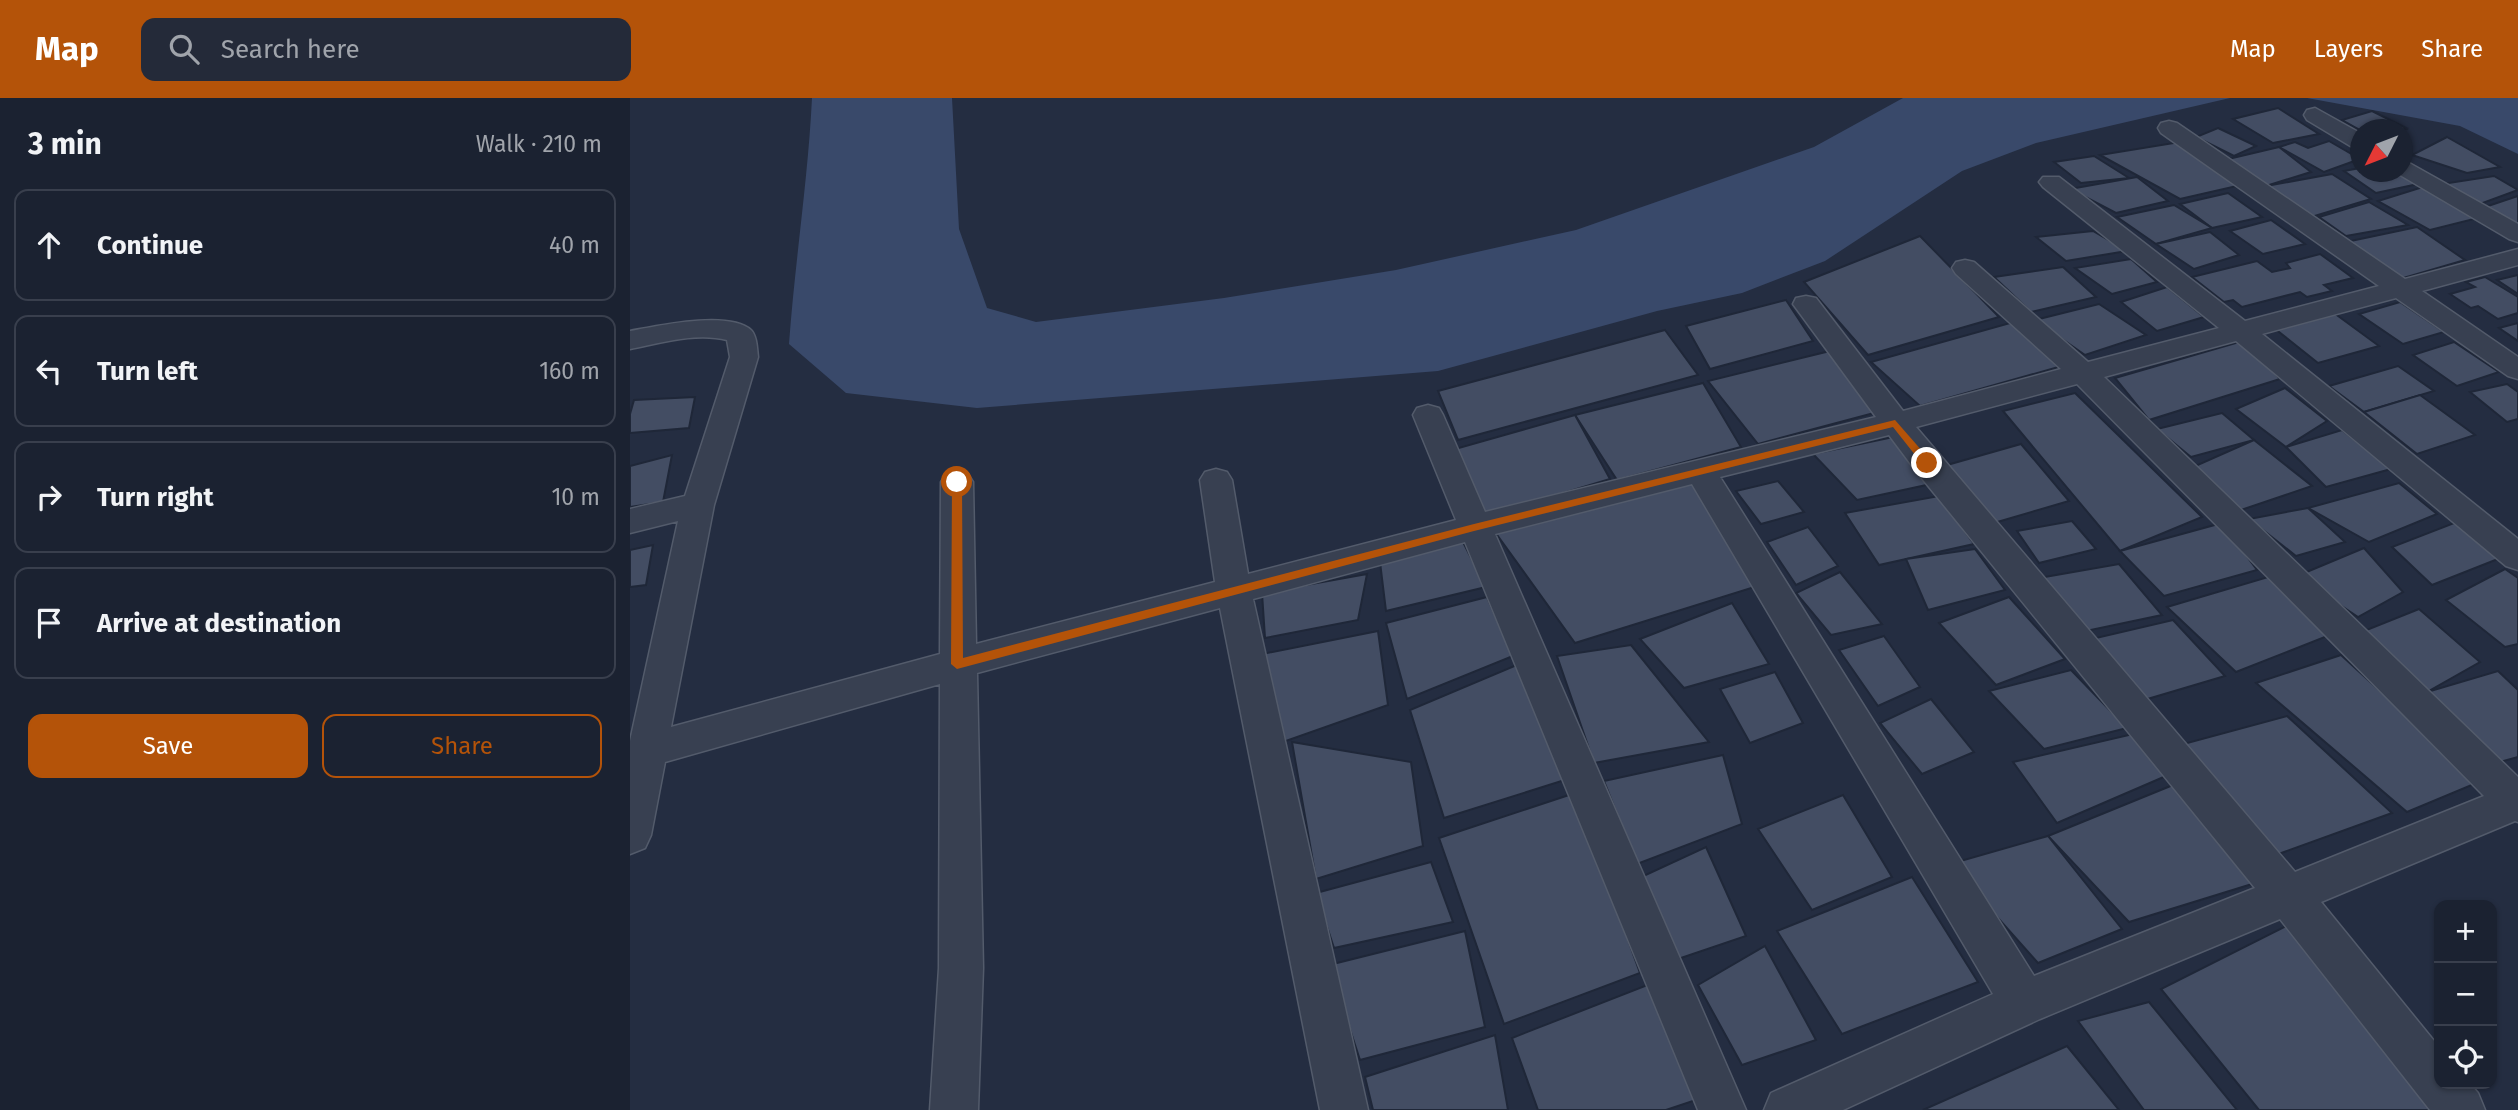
<!DOCTYPE html>
<html lang="en">
<head>
<meta charset="utf-8">
<style>
  body { margin:0; font-family:"Fira Sans",sans-serif; background:#242a39; color:#f1f3f6 }
  .controls { position:absolute; right:21px; bottom:21px; display:grid; overflow:hidden; border-radius:14px; box-shadow:0 2px 5px #0004 }
  .controls button { width:63px; height:63px; display:grid; place-items:center; padding:0; border:0; border-bottom:2px solid #393f4d; background:#1b2231; color:#f1f3f6; font:35px sans-serif }
  .compass { position:absolute; left:1720px; top:21px; width:63px; height:63px; border-radius:50%; background:#1b2231; box-shadow:0 2px 5px #0004; rotate:228deg }
  .stop { position:absolute; width:21px; height:21px; margin:-16px; border:5px solid #b45309; border-radius:50%; background:#fff }
  .stop.end { background:#b45309; border-color:#fff; box-shadow:0 2px 7px #0008 }
  .list { margin:0; padding:0; list-style:none }
  h2 { display:flex; justify-content:space-between; align-items:center; height:91px; margin:0; padding:0 28px; font-size:30px }
  h2 small { font-size:23px; font-weight:400; color:#a0a4ab }
  .list li { display:grid; grid-template-columns:46px 1fr auto; gap:21px; align-items:center; box-sizing:border-box; height:112px; margin:0 14px 14px; padding:0 14px; border:2px solid #393f4d; border-radius:14px }
  .list b { display:block; font-size:26px; white-space:nowrap }
  .list em { font-size:23px; font-style:normal; color:#a0a4ab }
  .actions { display:flex; gap:14px; padding:21px 28px }
  .actions a { flex:1; padding:16px 0; border:2px solid #b45309; border-radius:14px; text-align:center; font-size:24px; color:#b45309 }
  .actions .main { background:#b45309; color:#fff }
  .icon { flex:none; width:38px; height:38px; fill:none; stroke:currentColor; stroke-width:2; stroke-linecap:round; stroke-linejoin:round }
  .map { position:relative; flex:none; width:1888px; height:1012px; overflow:hidden }
  header { display:flex; align-items:center; gap:42px; box-sizing:border-box; height:98px; padding:0 35px; background:#b45309; color:#fff }
  header strong { font-size:33px }
  nav { display:flex; gap:38px; margin-inline-start:auto; font-size:24px }
  .search { width:490px; height:63px; background:#242a39; display:flex; align-items:center; gap:18px; box-sizing:border-box; padding:0 24px; border-radius:14px; color:#a0a4ab; font-size:26px }
  main { display:flex }
  aside { flex:1; background:#1b2231 }
  .map>svg:first-child { display:block }
  .water { fill:#39496a }
  .building { fill:#434d63; stroke:#1f2738; stroke-width:2 }
  .lines { fill:none; stroke-linecap:round; stroke-linejoin:round }
  .minor-casing { stroke:#535b6b; stroke-width:3 }
  .minor { fill:#384051; fill-rule:evenodd }
  .route { fill:#b45309 }
</style>
</head>
<body>
<header>
<strong>Map</strong>
<div class="search"><svg class="icon" aria-label="search" viewBox="0 0 24 24"><circle cx="10" cy="10" r="6"/><path d="M15 15l6 6"/></svg>Search here</div>
<nav><a>Map</a><a>Layers</a><a>Share</a></nav>
</header>
<main>
<aside>
<h2>3 min<small>Walk · 210 m</small></h2>
<ul class="list">
<li><svg class="icon" aria-label="ahead" viewBox="0 0 24 24"><path d="M12 20V5M6 11l6-6 6 6"/></svg><div><b>Continue</b></div><em>40 m</em></li>
<li><svg class="icon" aria-label="left" viewBox="0 0 24 24"><path d="M17 20v-9H6M10 6l-5 5 5 5"/></svg><div><b>Turn left</b></div><em>160 m</em></li>
<li><svg class="icon" aria-label="right" viewBox="0 0 24 24"><path d="M7 20v-9h11M14 6l5 5-5 5"/></svg><div><b>Turn right</b></div><em>10 m</em></li>
<li><svg class="icon" aria-label="arrive" viewBox="0 0 24 24"><path d="M6 21V4h12l-3 4 3 4H6"/></svg><div><b>Arrive at destination</b></div></li>
</ul>
<div class="actions"><a class="main">Save</a><a>Share</a></div>
</aside>
<div class="map">
<svg width="1888" height="1012" viewBox="0 0 1888 1012">
  <rect width="100%" height="100%" fill="#242d41"/>
  <g class="water">
    <path d="M182,0H322L329,131L357,210L406,224L594,200L766,172L946,132L1184,49L1273,0H1600L1406,45L1332,73L1195,163L1112,195L1027,213L808,273L347,310L216,295L159,246C165,163 178,82 182,0Z"/>
    <path d="M1677,0H1888V56L1830,28Z"/>
  </g>
  <g class="building">
    <path d="M1648,10L1689,36L1643,45L1603,21Z"/>
    <path d="M1742,13L1778,31L1730,32L1712,22Z"/>
    <path d="M1588,30L1626,48L1604,58L1566,39Z"/>
    <path d="M1817,39L1870,69L1837,75L1782,57Z"/>
    <path d="M1556,43L1607,88L1550,101L1470,57Z"/>
    <path d="M1699,43L1730,61L1694,74L1649,49L1665,44L1678,50Z"/>
    <path d="M1649,49L1681,74L1636,88L1594,62Z"/>
    <path d="M1464,58L1499,80L1451,85L1424,64Z"/>
    <path d="M1730,70V74H1768L1788,86L1746,95L1714,73Z"/>
    <path d="M1702,76L1741,101L1678,120L1636,88Z"/>
    <path d="M1864,78L1888,92L1850,106L1812,86Z"/>
    <path d="M1507,79L1538,103L1486,115L1440,91Z"/>
    <path d="M1796,88L1852,119L1800,132L1748,103Z"/>
    <path d="M1598,95L1632,119L1582,130L1550,106Z"/>
    <path d="M1888,98V126L1855,109Z"/>
    <path d="M1739,104L1778,127L1716,138L1689,119Z"/>
    <path d="M1544,107L1582,130L1526,146L1487,119Z"/>
    <path d="M1641,122L1675,146L1633,156L1600,133Z"/>
    <path d="M1787,129L1835,162L1770,181L1716,144Z"/>
    <path d="M1463,133L1497,153L1436,163L1406,139Z"/>
    <path d="M1580,134L1609,157L1564,171L1526,146Z"/>
    <path d="M1290,138L1369,219L1238,257L1174,184Z"/>
    <path d="M1690,156L1723,180L1694,187L1702,193L1677,199L1670,194L1612,209L1603,202L1594,204L1562,179L1627,163L1642,174L1660,170L1656,165Z"/>
    <path d="M1501,161L1527,184L1482,196L1445,170Z"/>
    <path d="M1433,169L1466,199L1401,214L1364,179Z"/>
    <path d="M1888,177V196L1867,182Z"/>
    <path d="M1855,179L1888,199V215L1868,221L1848,208L1841,210L1820,196L1845,189L1836,184Z"/>
    <path d="M1537,189L1574,219L1527,233L1491,204Z"/>
    <path d="M1156,202L1183,243L1080,271L1056,228Z"/>
    <path d="M1770,204L1814,234L1773,246L1729,216Z"/>
    <path d="M1469,206L1516,237L1455,257L1405,222Z"/>
    <path d="M1704,215L1749,248L1688,265L1644,230Z"/>
    <path d="M1380,225L1439,266L1290,308L1241,264Z"/>
    <path d="M1888,225V243L1869,230Z"/>
    <path d="M1035,232L1068,277L828,342L808,293Z"/>
    <path d="M1616,242L1650,281L1519,322L1485,280Z"/>
    <path d="M1824,244L1869,274L1827,288L1783,257Z"/>
    <path d="M1200,253L1244,315L1128,346L1078,283Z"/>
    <path d="M1768,268L1804,293L1734,314L1699,288Z"/>
    <path d="M1073,285L1111,349L987,382L945,317Z"/>
    <path d="M1877,286L1888,294V321L1877,324L1840,294Z"/>
    <path d="M1655,290L1697,323L1656,349L1606,311Z"/>
    <path d="M1445,295L1572,419L1490,453L1373,313Z"/>
    <path d="M1790,297L1845,337L1787,356L1734,314Z"/>
    <path d="M65,299L59,330L0,335V316L4,302Z"/>
    <path d="M1592,315L1624,342L1561,359L1527,331Z"/>
    <path d="M945,317L980,381L853,419L818,353Z"/>
    <path d="M1712,332L1761,371L1696,389L1656,349Z"/>
    <path d="M1268,338L1301,386L1227,402L1183,356Z"/>
    <path d="M1624,342L1682,388L1608,413L1563,369Z"/>
    <path d="M1391,346L1439,403L1357,427L1303,371Z"/>
    <path d="M42,357L33,404L0,409V368Z"/>
    <path d="M1068,383L1131,487L945,545L865,434Z"/>
    <path d="M1148,383L1174,414L1131,426L1106,393Z"/>
    <path d="M1769,385L1807,416L1739,444L1678,410Z"/>
    <path d="M1309,398L1344,446L1249,467L1215,415Z"/>
    <path d="M1678,410L1715,444L1666,458L1619,421Z"/>
    <path d="M1442,423L1466,451L1409,465L1387,433Z"/>
    <path d="M1592,425L1627,472L1534,498L1490,453Z"/>
    <path d="M1824,425L1873,459L1802,487L1762,449Z"/>
    <path d="M1178,429L1208,468L1166,487L1137,444Z"/>
    <path d="M833,444L856,489L756,513L750,464Z"/>
    <path d="M23,447L16,487L0,489V452Z"/>
    <path d="M1734,450L1773,494L1728,519L1667,478Z"/>
    <path d="M1345,451L1375,492L1298,512L1276,461Z"/>
    <path d="M1489,466L1532,517L1456,533L1409,480Z"/>
    <path d="M1875,471L1888,480V546L1875,549L1816,502Z"/>
    <path d="M1210,474L1252,526L1201,537L1166,495Z"/>
    <path d="M737,476L728,522L635,540L632,495Z"/>
    <path d="M1638,479L1700,537L1606,574L1537,509Z"/>
    <path d="M857,499L883,558L777,601L756,525Z"/>
    <path d="M1379,499L1435,561L1366,587L1309,525Z"/>
    <path d="M1102,505L1139,566L1054,590L1010,541Z"/>
    <path d="M1789,511L1850,564L1797,594L1734,533Z"/>
    <path d="M1543,522L1595,578L1504,605L1453,543Z"/>
    <path d="M748,533L758,607L653,644L632,556Z"/>
    <path d="M1254,538L1290,589L1248,608L1209,552Z"/>
    <path d="M1001,547L1079,644L964,665L927,558Z"/>
    <path d="M1711,557L1849,684L1777,714L1626,585Z"/>
    <path d="M889,566L938,681L814,720L780,612Z"/>
    <path d="M1441,572L1497,630L1414,651L1359,593Z"/>
    <path d="M1868,573L1888,592V659L1870,664L1797,594Z"/>
    <path d="M1145,574L1173,625L1120,645L1090,591Z"/>
    <path d="M1301,601L1344,654L1292,676L1250,625Z"/>
    <path d="M1657,618L1762,715L1643,758L1546,648Z"/>
    <path d="M1503,636L1536,678L1427,725L1383,664Z"/>
    <path d="M662,644L781,664L793,748L686,781Z"/>
    <path d="M1093,657L1112,726L1007,766L974,683Z"/>
    <path d="M1543,687L1635,782L1499,824L1418,738Z"/>
    <path d="M945,695L1010,875L874,926L809,740Z"/>
    <path d="M1213,697L1262,779L1182,812L1128,731Z"/>
    <path d="M1418,738L1492,831L1408,865L1320,766Z"/>
    <path d="M1076,749L1116,838L1048,861L1009,780Z"/>
    <path d="M801,764L823,824L704,850L686,795Z"/>
    <path d="M1282,779L1348,884L1212,936L1147,833Z"/>
    <path d="M1674,819L1809,1012H1629L1531,891Z"/>
    <path d="M835,833L855,929L730,962L699,867Z"/>
    <path d="M1135,848L1186,942L1112,967L1068,887Z"/>
    <path d="M1025,884L1069,1001L1036,1012H908L882,940Z"/>
    <path d="M1519,904L1607,1012H1514L1448,923Z"/>
    <path d="M865,937L878,1012H743L735,979Z"/>
    <path d="M1437,948L1489,1012H1293Z"/>
  </g>
  <g class="lines">
    <defs>
      <g id="minor">
        <path d="M1685,10L1730,35V51L1722,49L1677,22L1674,17L1677,12Z"/>
        <path d="M1539,23L1547,25L1775,181L1888,151V167L1792,193L1888,259V281L1878,278L1766,200L1632,236L1888,441V472L1876,468L1606,243L1474,279L1888,679V724L1885,723L1691,804L1809,949V986H1840L1848,995L1855,1012H1800L1650,821L1410,921L1213,1012H1134L1141,995L1363,896L1062,386L865,436L1116,1012H1068L835,444L623,501L738,1012H690L590,510L347,575L353,870L348,1012H300L309,870L310,586L35,664L21,737L15,750L0,756V643L48,423L0,435V411L55,398L100,259L97,242C66,234 31,245 0,251V233C27,228 99,212 121,232C127,238 127,251 128,259L84,407L41,629L310,556L311,384L316,376L327,373L338,376L343,384L346,546L585,484L570,382L575,374L586,371L597,374L602,382L618,476L826,422L783,317L787,310L798,307L809,310L813,317L855,414L1246,319L1163,206L1166,200L1176,198L1186,200L1273,313L1431,271L1326,176L1322,170L1326,164L1335,162L1344,164L1458,264L1589,230L1413,89L1409,84L1413,79H1429L1615,223L1749,188L1531,35L1528,30L1531,25ZM1447,286L1854,698L1665,774L1286,329ZM1259,337L1286,373L1625,790L1404,878L1090,379Z"/>
        <path d="M1772,61L1888,126V144L1879,141L1765,74H1772Z"/>
      </g>
    </defs>
    <use href="#minor" class="minor-casing"/>
    <use href="#minor" class="minor"/>
  </g>
  <path class="route" d="M1265,322L1300,362V367H1293L1263,329L844,433L327,571L321,566L322,384L327,380L332,384L333,560L844,426Z"/>
</svg>
<div class="controls">
<button>+</button>
<button>−</button>
<button><svg class="icon" aria-label="locate" viewBox="0 0 24 24"><circle cx="12" cy="12" r="6"/><path d="M12 2v4M12 18v4M2 12h4M18 12h4"/></svg></button>
</div>
<svg class="compass" viewBox="-18 -18 36 36"><path d="M0-13l5 13h-10z" fill="#e53935"/><path d="M0 13l5-13h-10z" fill="#a0a4ab"/></svg>
<div class="stop" style="left:327px;top:384px"></div>
<div class="stop end" style="left:1297px;top:365px"></div>
</div>
</main>
</body>
</html>
